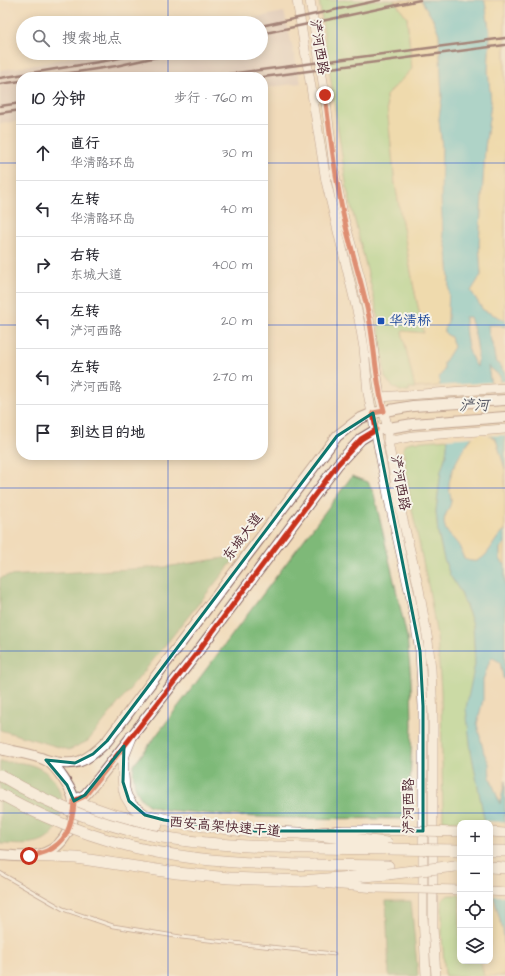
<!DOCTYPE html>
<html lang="zh">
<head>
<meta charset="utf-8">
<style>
  body { margin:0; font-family:"Architects Daughter","LXGW WenKai TC",sans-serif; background:#f2f2f3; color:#2b2b33 }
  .controls { position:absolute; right:12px; bottom:12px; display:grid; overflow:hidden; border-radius:8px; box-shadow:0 2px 10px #0003 }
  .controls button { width:36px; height:36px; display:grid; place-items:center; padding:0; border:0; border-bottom:1px solid #e1e1e2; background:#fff; color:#2b2b33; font:20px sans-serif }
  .stop { position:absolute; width:12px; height:12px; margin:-9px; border:3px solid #c8321e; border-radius:50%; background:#fff }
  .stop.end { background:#c8321e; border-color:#fff; box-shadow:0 1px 4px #0008 }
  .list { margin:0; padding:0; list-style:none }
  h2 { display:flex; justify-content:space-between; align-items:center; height:52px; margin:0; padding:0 16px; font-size:17px }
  h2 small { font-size:13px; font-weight:400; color:#7c7c81 }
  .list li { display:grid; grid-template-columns:26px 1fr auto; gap:12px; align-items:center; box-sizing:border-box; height:56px; padding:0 16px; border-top:1px solid #e1e1e2 }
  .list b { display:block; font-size:15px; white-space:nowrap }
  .list p { margin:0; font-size:13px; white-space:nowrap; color:#7c7c81 }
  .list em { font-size:13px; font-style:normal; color:#7c7c81 }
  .icon { flex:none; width:22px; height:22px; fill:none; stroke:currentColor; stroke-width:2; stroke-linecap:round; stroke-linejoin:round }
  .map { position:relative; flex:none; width:505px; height:976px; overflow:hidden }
  .search { position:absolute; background:#fff; box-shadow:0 2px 10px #0003; left:16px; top:16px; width:252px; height:44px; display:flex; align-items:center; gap:10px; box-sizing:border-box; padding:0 14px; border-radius:22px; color:#7c7c81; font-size:15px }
  .panel { position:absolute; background:#fff; box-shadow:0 2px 10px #0003; left:16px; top:72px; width:252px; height:388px; border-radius:16px }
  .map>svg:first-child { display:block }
  .industrial { fill:#d2bfbf }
  .green { fill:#9dd98d; stroke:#747c5c }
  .forest { fill:#7eb978; stroke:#646c52 }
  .sand { fill:#eeda9e; stroke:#9c7c64 }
  .water { fill:#5ec9d8; stroke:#547482; fill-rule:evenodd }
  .pier { fill:#f1dbba }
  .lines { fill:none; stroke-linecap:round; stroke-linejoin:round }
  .lane-casing { stroke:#84615d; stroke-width:4.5 }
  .secondary-casing { stroke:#84615d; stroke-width:10 }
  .primary-casing { stroke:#84615d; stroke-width:12 }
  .highway-casing { stroke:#84615d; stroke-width:12 }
  .lane { stroke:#fff; stroke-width:3 }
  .secondary { stroke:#fff; stroke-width:9 }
  .primary { stroke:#fff; stroke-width:10 }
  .highway { stroke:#fff; stroke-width:11 }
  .rail { stroke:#4a1f2b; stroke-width:2.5 }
  .secondary-bridge-casing { stroke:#84615d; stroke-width:10; stroke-linecap:butt }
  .highway-bridge-casing { stroke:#84615d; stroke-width:12; stroke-linecap:butt }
  .secondary-bridge { stroke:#fff; stroke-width:9 }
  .highway-bridge { stroke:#fff; stroke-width:11 }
  .route { stroke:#c8321e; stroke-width:5 }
  .marked { fill:none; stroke:#0f766e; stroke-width:3; stroke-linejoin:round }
  .grid { fill:none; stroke:#1d4ed8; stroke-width:1; stroke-opacity:0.55 }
  .transit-dot { fill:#1a4fb4; stroke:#f7f3e8; stroke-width:1.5 }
  .labels { text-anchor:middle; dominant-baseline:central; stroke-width:4; stroke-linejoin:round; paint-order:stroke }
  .street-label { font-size:14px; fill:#4a1f2b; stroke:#f7f3e8 }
  .transit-label { font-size:14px; fill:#164399; stroke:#f7f3e8; text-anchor:start }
  .water-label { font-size:15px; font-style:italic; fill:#50525f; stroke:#f7f3e8 }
</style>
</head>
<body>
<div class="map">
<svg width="505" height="976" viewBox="0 0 505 976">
  <rect width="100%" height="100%" fill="#f7f3e8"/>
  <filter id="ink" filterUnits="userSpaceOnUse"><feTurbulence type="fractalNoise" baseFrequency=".025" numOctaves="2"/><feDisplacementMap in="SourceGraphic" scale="8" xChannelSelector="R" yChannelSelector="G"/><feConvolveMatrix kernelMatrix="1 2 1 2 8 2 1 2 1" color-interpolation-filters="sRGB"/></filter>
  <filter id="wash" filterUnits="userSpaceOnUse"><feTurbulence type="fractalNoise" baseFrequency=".012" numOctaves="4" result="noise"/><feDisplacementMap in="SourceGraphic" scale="16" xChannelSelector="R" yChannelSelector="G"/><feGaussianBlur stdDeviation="0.9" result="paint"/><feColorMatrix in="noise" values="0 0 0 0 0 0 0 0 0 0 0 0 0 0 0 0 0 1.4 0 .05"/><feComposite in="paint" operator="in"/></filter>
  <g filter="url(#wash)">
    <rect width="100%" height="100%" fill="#f1dbba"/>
    <path class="industrial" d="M284,12L301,83L263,88V77H21V121L0,124V70L39,64L88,53H261V23H226Z"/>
    <g class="green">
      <path d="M319,0H394L407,17L412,69L386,96L395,183L414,288L424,333L402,331L415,388H409V392C397,392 391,386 385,377L377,310L347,189Z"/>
      <path d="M448,439L446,455L441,471L436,511L438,533L444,559L450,575L461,593L473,624L475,664L467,708L471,751L485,821H443L441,691L437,637L429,590L411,505L403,449L405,444L411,442Z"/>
      <path d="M449,895H460V961H481L484,976H445L442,937V899Z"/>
    </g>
    <g class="forest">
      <path d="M352,476L368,482L374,494L407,637L411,680L412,725L409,819C339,818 267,820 197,813C183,811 161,811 149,805C135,797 132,779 134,765Z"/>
      <path d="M237,556L88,741L69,750L0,730V578L6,576L165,567Z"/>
      <path d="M0,762C9,762 19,762 28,764C54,771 66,791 60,817C57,828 53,836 43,841C30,847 13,844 0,844Z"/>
      <path d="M386,901H411L418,976H389Z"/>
    </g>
    <g class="sand">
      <path d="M394,0H421L434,21L439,34L442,97L439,119L442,147L443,234L447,250L449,278L448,322L444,329L446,334L451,337L454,347L444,363V370L439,378L440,386L415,388L402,331L424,333L414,288L395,183L386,96L412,69L407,17Z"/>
      <path d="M484,0H505V320L483,310L471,291L481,275L479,243L485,148L491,103L488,71L490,35L485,2Z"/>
      <path d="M479,430L496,439L505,469V530C493,539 491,555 477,561C475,562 474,561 471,561C461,560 463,553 459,546C455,539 447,535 445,527C441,517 450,510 451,501C451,495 448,489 449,483C452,464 466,443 479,430Z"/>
      <path d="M505,543V564L504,565L500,559V548Z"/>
      <path d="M490,896H493L503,931L505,956V976H484L481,961H490Z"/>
    </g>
    <path class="water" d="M421,0H484L485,2L490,35L488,71L491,103L485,148L479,243L481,275L471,291L483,310L505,320V327L500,325H488L489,334L493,347L495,359L505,373V469L496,439L478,430C466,443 452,465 449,483C448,489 451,495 451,501C450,510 441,517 445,527C447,535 455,539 459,546C463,553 461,560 471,561C474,561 474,562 477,561C491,555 493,539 505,530V543L500,548V559L504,564H505V680L503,678L500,662L491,657L483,680V700L477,724L484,753L489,763L490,777L500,804L505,781V956L503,931L490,882V823H485L471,751L466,708L475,664L473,624L461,593L450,575L444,559L438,533L436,511L441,471L446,455L450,421L447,402L440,386L439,378L444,370V363L454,347L451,337L446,334L444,329L448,322L449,278L447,250L443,234L441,199L442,147L439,119L442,97L439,34L434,21ZM465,317H470C475,334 480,350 477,367C467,353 465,334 465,317ZM488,366L500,376V387L491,385Z"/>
    <g class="pier">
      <path d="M505,381V435L486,436L479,433L474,437L446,439L448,421L445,403L438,386L492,382L498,385V382Z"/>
      <path d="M483,821L505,822V896H491L490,891V823H483Z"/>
    </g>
  </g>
  <g filter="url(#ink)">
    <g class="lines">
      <defs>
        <path id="lane" d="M0,873L63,909L113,926L181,937L334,954"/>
        <g id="secondary">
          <path d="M297,0L326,181L359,319L364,348L368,393L390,505L411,599L420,651L423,706V915L426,976"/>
          <path d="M310,0L325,95L335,175L344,219L360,277L369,318L380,397L388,429V441L399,503L419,589L428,641L431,669L433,718V928L436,976"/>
          <path d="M380,397L505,388"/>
          <path d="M388,441L414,436L505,429"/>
          <path d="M317,832L344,830H370"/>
          <path d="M490,832L505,833"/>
          <path d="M321,883L376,888"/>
          <path d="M490,891L505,892"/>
        </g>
        <g id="primary">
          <path d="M46,760C75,768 86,762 107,741L337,436L359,419L373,413L413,406L505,400"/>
          <path d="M74,801L85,795L100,777L196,654L338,464L361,439L376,430L413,424L505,417"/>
          <path d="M0,855C15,856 31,858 45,853C66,845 78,818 73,797C70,787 57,768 49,762C41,756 14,751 4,750"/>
        </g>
        <g id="highway">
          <path d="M132,735L124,755L123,761V775L124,789L126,796L132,806L145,815L182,823L244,831L299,833L387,843"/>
          <path d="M0,748L11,751"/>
          <path d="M74,801L111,814L157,825"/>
          <path d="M314,848L382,849"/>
          <path d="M490,851H505"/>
          <path d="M29,856L76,858L177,873L229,878L302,881L388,874"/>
          <path d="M313,865L388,866"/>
          <path d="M490,867L505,868"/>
        </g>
      </defs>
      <use href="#lane" class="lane-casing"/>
      <use href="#secondary" class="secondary-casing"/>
      <use href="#primary" class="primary-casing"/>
      <use href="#highway" class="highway-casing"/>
      <use href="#lane" class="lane"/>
      <use href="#secondary" class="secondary"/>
      <use href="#primary" class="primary"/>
      <use href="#highway" class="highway"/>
      <g class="rail">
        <path d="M261,26L380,0"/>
        <path d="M261,34L420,0"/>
        <path d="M44,77L116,66L175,53"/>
        <path d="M206,77L505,38"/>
        <path d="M263,77L505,45"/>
        <path d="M0,78L111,60L140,53"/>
        <path d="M0,84L21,81"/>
        <path d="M0,106L21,103"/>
        <path d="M0,113L21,110"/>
      </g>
      <defs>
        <g id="secondary-bridge">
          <path d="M370,830L460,832"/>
          <path d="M376,888L460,890"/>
        </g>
        <g id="highway-bridge">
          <path d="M0,775C53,807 112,830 174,839C220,846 267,847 314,848"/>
          <path d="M0,794C56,825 116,847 180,856C224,863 269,864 313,865"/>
          <path d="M387,849L460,850"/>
          <path d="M388,874L455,866"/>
        </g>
      </defs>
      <use href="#secondary-bridge" class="secondary-bridge-casing"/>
      <use href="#highway-bridge" class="highway-bridge-casing"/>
      <use href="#secondary-bridge" class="secondary-bridge"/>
      <use href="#highway-bridge" class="highway-bridge"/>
    </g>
  </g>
  <g class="lines" filter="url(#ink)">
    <path class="route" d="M29,856C50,853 67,843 71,820C73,814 74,808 74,801L85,796L100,777L196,654L338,464L361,439L376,430L373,413L384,411C375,379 375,345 368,312C361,280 351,250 344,218C335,177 330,136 325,95"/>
  </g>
  <path d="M0 0H505V976H0ZM373,413L420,651L423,706V831H244L164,820L145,815L129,801L123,782L124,746L85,795L74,801L67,785L46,760L75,763L93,754L107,741L337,436Z" fill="#f1dbba" fill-opacity=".55" fill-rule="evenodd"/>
  <path class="marked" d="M373,413L420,651L423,706V831H244L164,820L145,815L129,801L123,782L124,746L85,795L74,801L67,785L46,760L75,763L93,754L107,741L337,436Z"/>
  <path class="grid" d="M168,0V23M337,0V976M168,53V77M0,163H21M263,163H505M0,325H21M263,325H505M168,455V976M0,488H505M0,651H505M0,813H505"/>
  <rect class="transit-dot" x="377" y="317" width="8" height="8" rx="2"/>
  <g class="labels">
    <g class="street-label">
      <text transform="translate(319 47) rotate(81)">浐河西路</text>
      <text transform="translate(400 483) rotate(80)">浐河西路</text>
      <text transform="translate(243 537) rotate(-53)">东城大道</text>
      <text transform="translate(409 806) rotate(-90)">浐河西路</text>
      <text transform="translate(225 827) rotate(5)">西安高架快速干道</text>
    </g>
    <g class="transit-label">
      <text x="389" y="321">华清桥</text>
    </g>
    <g class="water-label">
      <text x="474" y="405">浐河</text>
    </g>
  </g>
</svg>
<div class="controls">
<button>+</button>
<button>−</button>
<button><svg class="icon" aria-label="locate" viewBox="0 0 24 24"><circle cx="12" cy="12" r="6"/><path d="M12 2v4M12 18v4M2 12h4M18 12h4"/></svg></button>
<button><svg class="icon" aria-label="layers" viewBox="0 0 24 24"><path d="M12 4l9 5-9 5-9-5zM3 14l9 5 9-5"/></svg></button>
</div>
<div class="stop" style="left:29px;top:856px"></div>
<div class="stop end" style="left:325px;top:95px"></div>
<div class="search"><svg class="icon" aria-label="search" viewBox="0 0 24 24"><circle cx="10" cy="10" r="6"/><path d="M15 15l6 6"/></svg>搜索地点</div>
<section class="panel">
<h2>10 分钟<small>步行 · 760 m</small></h2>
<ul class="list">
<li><svg class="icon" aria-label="ahead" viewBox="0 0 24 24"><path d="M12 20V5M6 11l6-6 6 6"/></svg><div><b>直行</b><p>华清路环岛</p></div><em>30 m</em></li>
<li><svg class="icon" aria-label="left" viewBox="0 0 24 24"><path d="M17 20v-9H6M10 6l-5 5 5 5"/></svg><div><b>左转</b><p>华清路环岛</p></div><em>40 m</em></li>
<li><svg class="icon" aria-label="right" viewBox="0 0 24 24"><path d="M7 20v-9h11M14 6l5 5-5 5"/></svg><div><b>右转</b><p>东城大道</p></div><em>400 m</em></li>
<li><svg class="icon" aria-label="left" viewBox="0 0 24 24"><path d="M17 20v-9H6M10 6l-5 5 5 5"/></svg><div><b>左转</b><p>浐河西路</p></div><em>20 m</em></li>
<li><svg class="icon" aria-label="left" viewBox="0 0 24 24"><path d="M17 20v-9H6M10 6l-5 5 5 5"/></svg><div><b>左转</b><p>浐河西路</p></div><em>270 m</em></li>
<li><svg class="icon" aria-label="arrive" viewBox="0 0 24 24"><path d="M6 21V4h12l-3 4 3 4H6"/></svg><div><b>到达目的地</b></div></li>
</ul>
</section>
</div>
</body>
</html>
